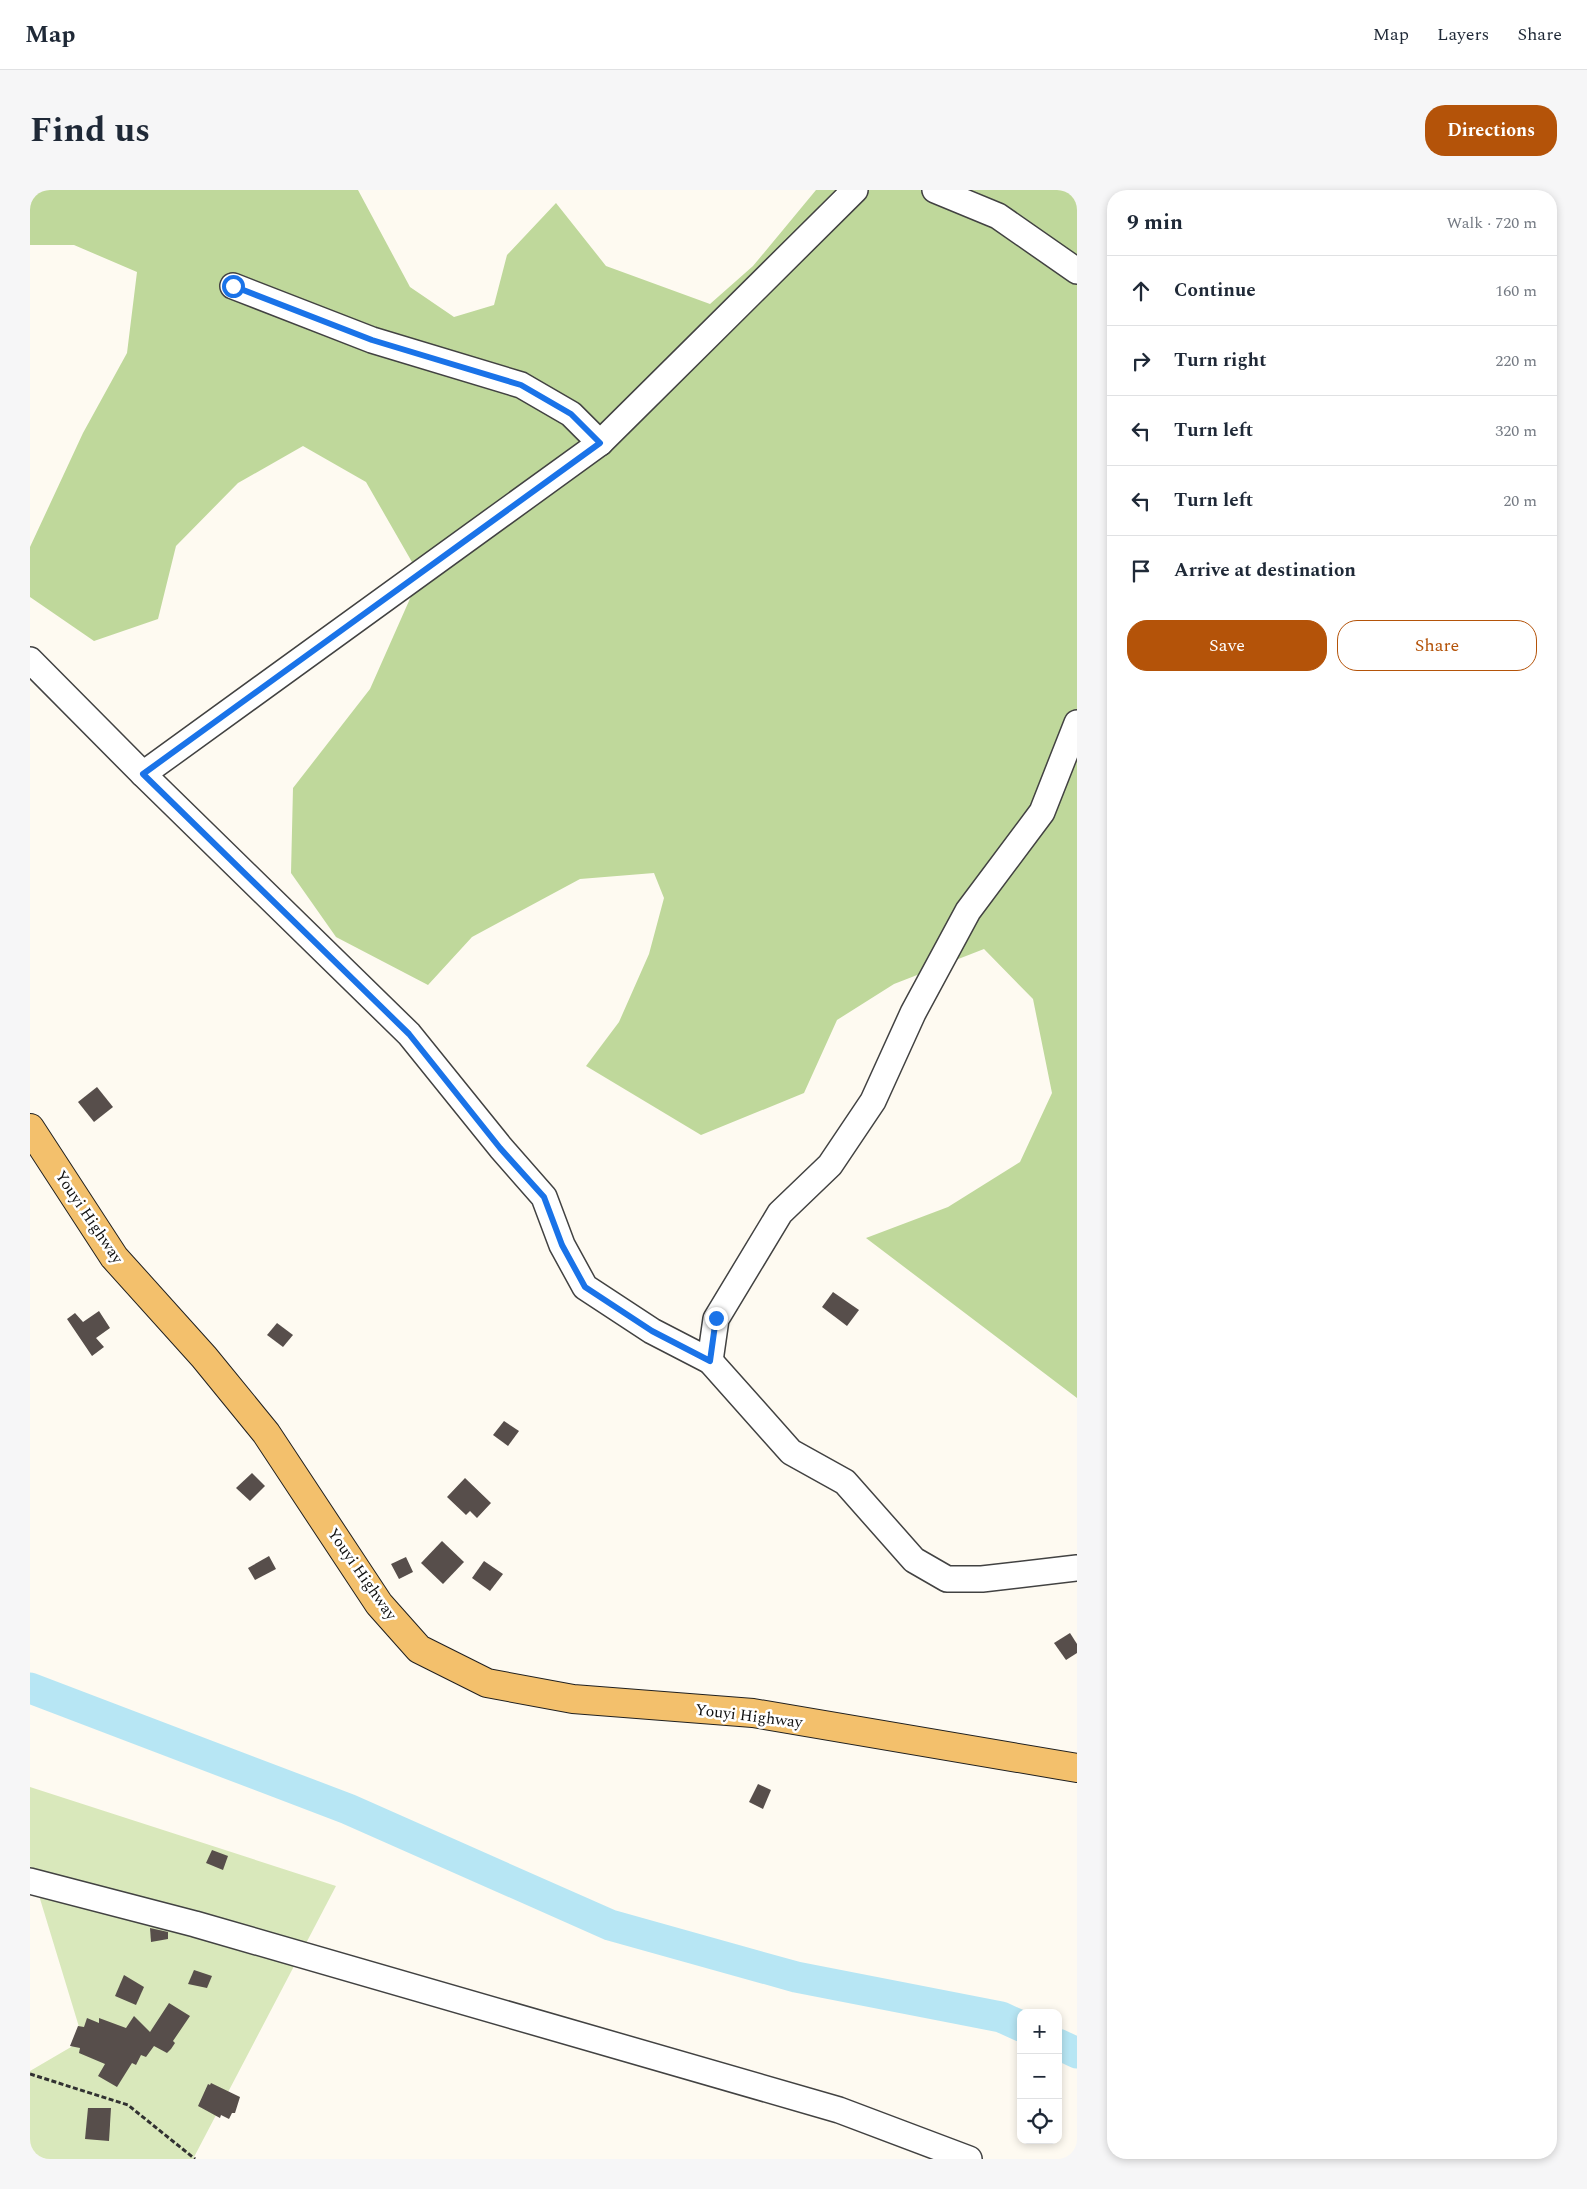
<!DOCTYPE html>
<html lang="en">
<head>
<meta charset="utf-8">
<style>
  body { margin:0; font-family:Spectral,serif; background:#f6f6f7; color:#1f2937 }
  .controls { position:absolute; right:15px; bottom:15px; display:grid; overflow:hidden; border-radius:10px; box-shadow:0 2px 8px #0003 }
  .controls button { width:45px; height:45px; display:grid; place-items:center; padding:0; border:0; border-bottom:1px solid #e0e1e3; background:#fff; color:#1f2937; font:25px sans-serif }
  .stop { position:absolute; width:15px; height:15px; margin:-11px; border:4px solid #1a73e8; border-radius:50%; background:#fff }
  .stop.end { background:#1a73e8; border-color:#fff; box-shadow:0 1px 5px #0008 }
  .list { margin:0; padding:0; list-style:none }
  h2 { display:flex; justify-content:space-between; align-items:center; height:65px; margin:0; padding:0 20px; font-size:21px }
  h2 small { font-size:16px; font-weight:400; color:#747a83 }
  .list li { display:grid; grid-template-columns:32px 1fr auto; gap:15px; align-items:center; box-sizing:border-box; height:70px; padding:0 20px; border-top:1px solid #e0e1e3 }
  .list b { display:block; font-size:19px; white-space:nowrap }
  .list em { font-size:16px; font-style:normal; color:#747a83 }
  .actions { display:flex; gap:10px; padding:15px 20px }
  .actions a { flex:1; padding:11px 0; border:1px solid #b45309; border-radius:20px; text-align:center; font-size:18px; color:#b45309 }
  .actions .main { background:#b45309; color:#fff }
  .icon { flex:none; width:28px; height:28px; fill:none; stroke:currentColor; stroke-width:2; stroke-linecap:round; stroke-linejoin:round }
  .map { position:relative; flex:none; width:1047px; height:1969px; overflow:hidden; border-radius:20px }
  header { display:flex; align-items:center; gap:30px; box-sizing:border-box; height:70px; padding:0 25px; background:#fff; border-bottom:1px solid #e0e1e3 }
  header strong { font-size:24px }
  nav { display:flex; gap:28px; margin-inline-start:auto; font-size:18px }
  .intro { display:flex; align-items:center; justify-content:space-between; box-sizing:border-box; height:120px; padding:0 30px }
  h1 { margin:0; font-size:35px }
  .button { padding:12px 22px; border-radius:20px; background:#b45309; color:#fff; font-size:18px; font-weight:700 }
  main { display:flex; gap:30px; padding:0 30px }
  aside { flex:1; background:#fff; border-radius:20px; box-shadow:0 2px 8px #0003 }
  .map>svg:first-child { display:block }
  .green { fill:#d9e8bb }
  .forest { fill:#bfd89b }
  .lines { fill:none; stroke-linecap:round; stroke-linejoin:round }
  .river { stroke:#b7e6f4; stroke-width:31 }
  .building { fill:#574e4b }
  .minor-casing { stroke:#424242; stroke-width:28 }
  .major-casing { stroke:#202020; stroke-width:30 }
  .path { stroke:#313131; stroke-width:3; stroke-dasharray:5 2.5; stroke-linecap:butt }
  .minor { stroke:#fff; stroke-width:25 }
  .major { stroke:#f3c06c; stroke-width:28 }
  .route { stroke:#1a73e8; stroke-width:6 }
  .labels { text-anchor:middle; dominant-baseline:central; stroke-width:5; stroke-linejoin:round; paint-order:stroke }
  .street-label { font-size:16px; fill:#0f0f0f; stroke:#fff }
</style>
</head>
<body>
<header>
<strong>Map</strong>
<nav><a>Map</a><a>Layers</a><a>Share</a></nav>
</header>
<div class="intro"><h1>Find us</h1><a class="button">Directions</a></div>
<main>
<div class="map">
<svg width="1047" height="1969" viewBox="0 0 1047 1969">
  <rect width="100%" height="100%" fill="#fefaf1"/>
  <path class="green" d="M0,1597L306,1696L163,1969H0V1881L53,1850L0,1676Z"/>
  <path class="forest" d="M0,0H328L380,97L424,127L464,115L477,65L526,13L576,76L680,114L723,76L786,0H1047V1208L836,1048L918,1017L990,972L1022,903L1003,809L954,759L864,794L807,830L774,903L671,945L556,876L589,832L619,764L634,708L624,683L550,689L442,747L398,795L306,747L261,683L263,598L340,499L390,386L336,292L273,256L208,293L146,356L128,429L64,451L0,407V357L53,243L97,163L107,82L44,55H0Z"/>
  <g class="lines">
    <g class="river">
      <path d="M0,1498L318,1619L580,1735L766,1787L971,1827L991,1836"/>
      <path d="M1028,1854L1047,1863"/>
    </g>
  </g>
  <g class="building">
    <path d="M67,897L83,917L64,932L48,912Z"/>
    <path d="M803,1102L829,1120L817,1136L792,1117Z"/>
    <path d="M69,1121L80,1138L66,1148L74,1157L62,1166L37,1129L45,1123L53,1132Z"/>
    <path d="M247,1133L263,1145L253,1157L237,1145Z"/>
    <path d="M474,1231L489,1241L478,1256L463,1245Z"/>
    <path d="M222,1283L235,1296L220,1311L206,1298Z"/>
    <path d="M435,1288L461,1313L447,1328L440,1321L436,1325L417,1307Z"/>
    <path d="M412,1351L434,1372L413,1394L391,1373Z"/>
    <path d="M239,1366L246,1379L225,1390L218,1378Z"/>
    <path d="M376,1367L383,1382L369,1389L361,1374Z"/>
    <path d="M454,1371L473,1384L460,1401L442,1388Z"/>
    <path d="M1040,1443L1047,1454V1463L1036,1470L1024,1453Z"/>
    <path d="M728,1594L741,1600L733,1619L719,1612Z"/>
    <path d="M182,1660L198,1666L193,1680L176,1673Z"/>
    <path d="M120,1738L138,1742V1749L121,1752Z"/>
    <path d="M164,1780L182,1786L177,1798L158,1794Z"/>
    <path d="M94,1785L114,1797L106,1815L85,1806Z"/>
    <path d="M139,1813L160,1826L143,1851L145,1853L141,1859L137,1863L124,1856L116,1867L111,1865L106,1875L102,1873L87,1897L68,1886L75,1874L49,1863L50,1858L40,1856L48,1836L54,1837L57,1828L69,1833V1828L96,1838L104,1826L120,1842Z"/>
    <path d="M181,1893L210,1907L205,1923H202L199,1929L191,1925L190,1928L168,1916L178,1894L180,1895Z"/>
    <path d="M58,1918H81L79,1951L55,1949Z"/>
  </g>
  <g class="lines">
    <defs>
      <g id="minor">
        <path d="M905,0L968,26L1047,81"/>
        <path d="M203,96L342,150L491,195L541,224L570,253"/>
        <path d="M0,470L113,584L379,844L471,958L514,1007L532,1055L555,1097L622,1141L680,1171L761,1262L815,1292L884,1370L917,1389H952L1047,1378"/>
        <path d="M113,584L570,253L825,0"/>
        <path d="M680,1171L686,1129L750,1023L800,975L843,911L883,823L938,721L1012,622L1047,533"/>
        <path d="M0,1691L165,1734L809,1920L939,1969"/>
      </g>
      <path id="major" d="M0,938L84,1067L174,1167L236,1243L349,1414L389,1459L457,1493L543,1509L723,1523L1047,1578"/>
    </defs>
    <use href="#minor" class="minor-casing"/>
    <use href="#major" class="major-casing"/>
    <path class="path" d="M0,1884L98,1915L165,1969"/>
    <use href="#minor" class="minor"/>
    <use href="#major" class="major"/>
  </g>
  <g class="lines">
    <path class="route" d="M203,96L342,150L491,195L541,224L570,253L113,584L379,844L470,958L514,1007L532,1055L555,1097L622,1141L680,1171L686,1128"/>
  </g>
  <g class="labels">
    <g class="street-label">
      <text transform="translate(59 1027) rotate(56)">Youyi Highway</text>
      <text transform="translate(332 1384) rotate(55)">Youyi Highway</text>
      <text transform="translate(719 1526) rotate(7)">Youyi Highway</text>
    </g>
  </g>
</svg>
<div class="controls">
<button>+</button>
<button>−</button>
<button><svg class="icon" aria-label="locate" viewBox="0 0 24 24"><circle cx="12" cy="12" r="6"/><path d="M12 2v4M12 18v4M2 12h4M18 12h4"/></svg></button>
</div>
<div class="stop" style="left:203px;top:96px"></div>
<div class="stop end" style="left:686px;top:1128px"></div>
</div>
<aside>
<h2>9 min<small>Walk · 720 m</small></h2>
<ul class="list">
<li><svg class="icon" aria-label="ahead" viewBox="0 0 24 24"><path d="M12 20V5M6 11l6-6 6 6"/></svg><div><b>Continue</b></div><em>160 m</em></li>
<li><svg class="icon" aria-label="right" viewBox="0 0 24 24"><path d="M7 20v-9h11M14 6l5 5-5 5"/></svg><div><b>Turn right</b></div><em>220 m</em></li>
<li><svg class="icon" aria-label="left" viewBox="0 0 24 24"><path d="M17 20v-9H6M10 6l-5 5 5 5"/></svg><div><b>Turn left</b></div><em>320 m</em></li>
<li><svg class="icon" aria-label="left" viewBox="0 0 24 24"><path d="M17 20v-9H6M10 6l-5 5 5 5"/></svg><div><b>Turn left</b></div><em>20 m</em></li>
<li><svg class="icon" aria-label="arrive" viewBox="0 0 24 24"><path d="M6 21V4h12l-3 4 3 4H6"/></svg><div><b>Arrive at destination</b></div></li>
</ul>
<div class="actions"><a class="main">Save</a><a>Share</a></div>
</aside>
</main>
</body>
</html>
